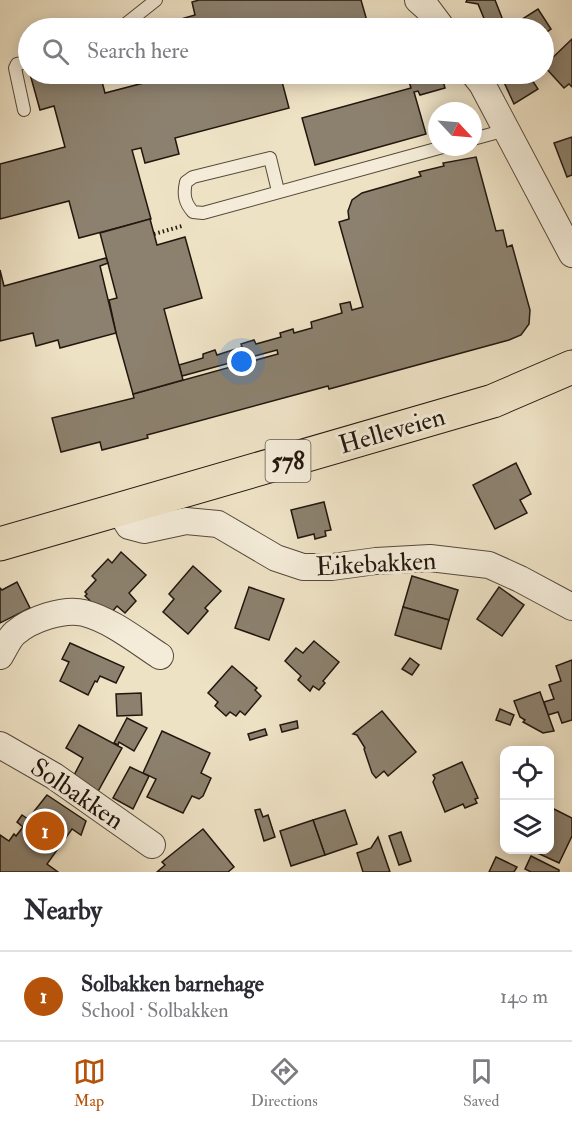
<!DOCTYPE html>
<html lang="en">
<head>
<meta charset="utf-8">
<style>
  body { margin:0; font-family:"IM FELL Double Pica",serif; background:#f7f7f7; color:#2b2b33 }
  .controls { position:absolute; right:18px; bottom:18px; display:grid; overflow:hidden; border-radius:12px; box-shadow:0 3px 15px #0003 }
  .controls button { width:54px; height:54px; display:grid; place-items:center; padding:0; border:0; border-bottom:2px solid #e1e1e2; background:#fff; color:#2b2b33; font:30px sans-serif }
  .compass { position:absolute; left:428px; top:102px; width:54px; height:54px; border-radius:50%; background:#fff; box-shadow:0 3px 15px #0003; rotate:116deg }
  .you { position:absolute; left:242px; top:362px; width:21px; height:21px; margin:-15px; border:4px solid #fff; border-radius:50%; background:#1a73e8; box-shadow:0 0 0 9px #1a73e833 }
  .badge { display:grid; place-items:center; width:39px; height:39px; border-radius:50%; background:#b45309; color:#fff; font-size:20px; font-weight:700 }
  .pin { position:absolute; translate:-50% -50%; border:3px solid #fff; box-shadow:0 2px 6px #0006 }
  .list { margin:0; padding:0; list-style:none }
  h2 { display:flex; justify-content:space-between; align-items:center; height:78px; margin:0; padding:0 24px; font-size:26px }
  h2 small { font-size:20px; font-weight:400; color:#7c7c81 }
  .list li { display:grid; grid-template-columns:39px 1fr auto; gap:18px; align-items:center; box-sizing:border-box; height:90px; padding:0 24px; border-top:2px solid #e1e1e2 }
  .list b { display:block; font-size:22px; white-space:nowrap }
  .list p { margin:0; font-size:20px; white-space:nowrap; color:#7c7c81 }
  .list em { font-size:20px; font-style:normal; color:#7c7c81 }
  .icon { flex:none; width:33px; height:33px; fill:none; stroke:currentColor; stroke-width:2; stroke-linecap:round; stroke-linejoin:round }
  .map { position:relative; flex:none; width:572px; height:872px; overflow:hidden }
  .search { position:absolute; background:#fff; box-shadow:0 3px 15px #0003; left:18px; right:18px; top:18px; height:66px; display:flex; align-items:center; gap:15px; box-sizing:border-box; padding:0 21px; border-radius:33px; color:#7c7c81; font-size:22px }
  .sheet { height:168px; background:#fff }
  nav { display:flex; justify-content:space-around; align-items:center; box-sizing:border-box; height:84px; border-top:2px solid #e1e1e2; background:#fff; font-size:16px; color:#7c7c81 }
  nav a { display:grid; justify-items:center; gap:3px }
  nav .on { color:#b45309 }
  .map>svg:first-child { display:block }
  .building { fill:#8c816e; stroke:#22170f; stroke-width:1.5 }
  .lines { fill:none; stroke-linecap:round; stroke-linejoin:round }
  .service-casing { stroke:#554a3c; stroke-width:14 }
  .minor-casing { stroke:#554a3c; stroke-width:28 }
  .primary-casing { stroke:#22170f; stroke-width:35 }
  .path { stroke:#22170f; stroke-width:4; stroke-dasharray:1.5 3; stroke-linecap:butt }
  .service { stroke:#f4ecd9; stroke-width:12 }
  .minor { stroke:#f4ecd9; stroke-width:26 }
  .primary { stroke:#eee2c5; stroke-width:33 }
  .labels { text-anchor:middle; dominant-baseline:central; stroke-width:6; stroke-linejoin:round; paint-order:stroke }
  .shield { fill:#f4ecd9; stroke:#61574c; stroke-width:1.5 }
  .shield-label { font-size:24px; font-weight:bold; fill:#22170f }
  .street-label { font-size:26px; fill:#22170f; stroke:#f4ecd9 }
</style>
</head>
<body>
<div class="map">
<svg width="572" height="872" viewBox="0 0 572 872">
  <rect width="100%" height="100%" fill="#eee2c5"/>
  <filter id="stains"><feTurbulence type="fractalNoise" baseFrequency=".00333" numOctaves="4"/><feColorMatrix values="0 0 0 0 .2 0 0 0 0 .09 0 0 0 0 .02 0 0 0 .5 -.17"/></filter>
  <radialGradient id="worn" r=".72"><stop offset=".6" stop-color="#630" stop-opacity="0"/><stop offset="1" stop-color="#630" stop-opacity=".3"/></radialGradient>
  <g class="building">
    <path d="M199,0H361L369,28H332L331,26L323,28H240L238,23L229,26V28H158L157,26L195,15L192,2Z"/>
    <path d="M467,0H495L506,28H488L478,4L466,2Z"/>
    <path d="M538,9L551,29L544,34V28H519L516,23Z"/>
    <path d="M572,39V87L569,84L564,88L544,66Z"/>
    <path d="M30,74H100L105,93L178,74H280L289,108L175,138L179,154L145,163L141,148L132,150L151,219L79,238L69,201L0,219V164L65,147L54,106L40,110Z"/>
    <path d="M411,74H441L445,88L420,95L418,91L414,92L426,134L315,165L302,118L411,88L407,75Z"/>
    <path d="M508,74H528L538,89L514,104L502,78Z"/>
    <path d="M572,137V175L567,177L554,143Z"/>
    <path d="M476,157L496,231L503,230L507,247L512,245L530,310L529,324L521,335L509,340L329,389L328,386L147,435L148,438L102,450L100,442L61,452L52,418L134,398L133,394L278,354L277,350L182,376L179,365L203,358V354L215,350L217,355L242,347L241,344L254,340L256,344L281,337L280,333L293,329L294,333L312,328L311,322L342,313L340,304L350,302L352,310L363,307L339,222L349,219L348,211L352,200L362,193L421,176L419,172L444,166L443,163Z"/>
    <path d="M150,219L157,245L185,237L202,298L164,309L183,380L133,394L116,333L109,300L117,298L100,233Z"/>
    <path d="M106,258L108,263L100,266L116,333L60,348L58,340L36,346L33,333L0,341V270L4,286Z"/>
    <path d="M516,463L531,494L520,500L527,513L495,529L473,485Z"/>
    <path d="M324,502L331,530L325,531L326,536L315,539L314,534L298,538L291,510Z"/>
    <path d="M121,552L146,575L129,593L136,601L125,613L117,606L110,614L98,608L85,596L87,594L85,592L96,580L92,576L108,559L112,563Z"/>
    <path d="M193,566L221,591L205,608L208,611L188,634L163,612L174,599L169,594Z"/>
    <path d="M412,576L458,590L449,620L403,607Z"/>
    <path d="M17,582L30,608L0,623V588L2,590Z"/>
    <path d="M249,587L284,599L269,640L235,628Z"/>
    <path d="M499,587L524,605L502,636L477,619Z"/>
    <path d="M403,607L449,620L441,649L395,635Z"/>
    <path d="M314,641L339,662L323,681L325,683L319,690L313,686L310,691L298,680L301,676L285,661L296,648L303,653Z"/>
    <path d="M70,643L124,667L116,683L100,676L97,682L95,681L88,695L60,681L69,662L62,659Z"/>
    <path d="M410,658L419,665L412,675L402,669Z"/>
    <path d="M572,660V720L562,723L558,712L548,715L544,702L554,699L549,685L561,681L556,666Z"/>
    <path d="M232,666L257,688L255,690L261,696L245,715L240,711L236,716L230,712L226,716L215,706L218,702L208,693Z"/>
    <path d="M540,692L554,731L543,733L523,722L525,720L520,717L514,701Z"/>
    <path d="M141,693L142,715L117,716L116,694Z"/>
    <path d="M500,709L514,715L510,725L496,720Z"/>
    <path d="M382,711L416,752L388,776L384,771L376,778L372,773L364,749L365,748L357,735L353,734Z"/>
    <path d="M127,718L147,728L134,751L119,742L118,745L114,743Z"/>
    <path d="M297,721L298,728L282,732L280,725Z"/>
    <path d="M79,725L122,748L96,795L71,781L83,758L66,748Z"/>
    <path d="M265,729L267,735L250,740L248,734Z"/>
    <path d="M162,731L210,753L201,773L211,778L203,796L199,799L192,796L183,813L147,797L156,779L143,773Z"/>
    <path d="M462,762L478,798L475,799L477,803L465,808L463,804L445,812L433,782L435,778L433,775Z"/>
    <path d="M130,767L149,776L133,809L113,798Z"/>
    <path d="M47,795L86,821L81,835L72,829L47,864L58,872H0V835L9,841L14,834L16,836L23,827L17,822L22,815L28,819Z"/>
    <path d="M550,807L572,818V836L559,863L531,850H550Z"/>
    <path d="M260,809L263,817L268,815L275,837L264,841L255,810Z"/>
    <path d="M345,810L357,844L325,855L313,820Z"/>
    <path d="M313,820L325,855L291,866L280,831Z"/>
    <path d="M203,829L234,867L228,872H157L165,865L162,862Z"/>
    <path d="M401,832L411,861L399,865L389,836Z"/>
    <path d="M378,837L390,872H363L357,853L371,848Z"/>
    <path d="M531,856L559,870V872H531L525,869Z"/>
    <path d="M496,857L517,867L514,872H489Z"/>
  </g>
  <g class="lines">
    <defs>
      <g id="service">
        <path d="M118,28L127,23L156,0"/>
        <path d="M24,110L15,68L17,64L28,62"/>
        <path d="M473,139L506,130"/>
        <path d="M278,191L270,158L193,177L186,182C183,195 185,203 193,212L203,213L443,147"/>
      </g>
      <g id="minor">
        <path d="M418,0L427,8L442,28"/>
        <path d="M474,74L482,84L572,254"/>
        <path d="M119,510L129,526L144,530L186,521L218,524L276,558L303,567H332L376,561L430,558L489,565L520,579L572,607"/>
        <path d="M0,656C5,648 9,638 15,633C31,619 64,608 84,613C111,620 137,641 160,656"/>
        <path d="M0,745L54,776L152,845"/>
      </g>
      <path id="primary" d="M0,544L493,401L572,367"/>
    </defs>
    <use href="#service" class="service-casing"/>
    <use href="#minor" class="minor-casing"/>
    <use href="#primary" class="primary-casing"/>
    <path class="path" d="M154,234L182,226"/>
    <use href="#service" class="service"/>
    <use href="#minor" class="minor"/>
    <use href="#primary" class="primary"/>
  </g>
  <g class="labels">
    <rect class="shield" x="265.5" y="440" width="45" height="42" rx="4.5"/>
    <g class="shield-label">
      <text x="288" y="461">578</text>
    </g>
    <g class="street-label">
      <text transform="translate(392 431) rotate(-16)">Helleveien</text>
      <text transform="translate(376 564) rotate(-3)">Eikebakken</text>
      <text transform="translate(77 794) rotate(34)">Solbakken</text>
    </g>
  </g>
  <rect width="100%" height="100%" filter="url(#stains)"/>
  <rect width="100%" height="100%" fill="url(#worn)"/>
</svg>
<div class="controls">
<button><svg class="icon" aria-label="locate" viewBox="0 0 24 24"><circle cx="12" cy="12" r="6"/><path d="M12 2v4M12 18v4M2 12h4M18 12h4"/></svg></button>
<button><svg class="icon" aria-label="layers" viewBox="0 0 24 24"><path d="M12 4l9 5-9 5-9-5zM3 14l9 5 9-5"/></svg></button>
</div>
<svg class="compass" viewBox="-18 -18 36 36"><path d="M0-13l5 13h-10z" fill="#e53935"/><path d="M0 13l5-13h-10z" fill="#7c7c81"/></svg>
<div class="you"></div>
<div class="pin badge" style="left:45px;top:831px">1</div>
<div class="search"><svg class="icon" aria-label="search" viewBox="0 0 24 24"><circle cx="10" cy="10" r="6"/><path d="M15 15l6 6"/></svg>Search here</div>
</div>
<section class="sheet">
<h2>Nearby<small></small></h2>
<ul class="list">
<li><span class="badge">1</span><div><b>Solbakken barnehage</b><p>School · Solbakken</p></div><em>140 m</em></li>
</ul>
</section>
<nav>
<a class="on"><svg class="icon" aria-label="map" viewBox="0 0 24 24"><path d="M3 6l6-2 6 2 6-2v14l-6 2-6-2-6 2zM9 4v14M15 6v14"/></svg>Map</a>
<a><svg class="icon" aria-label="directions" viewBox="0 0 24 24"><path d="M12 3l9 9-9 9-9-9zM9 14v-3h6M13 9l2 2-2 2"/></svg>Directions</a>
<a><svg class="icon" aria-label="saved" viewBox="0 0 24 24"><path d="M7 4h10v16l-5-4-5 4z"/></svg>Saved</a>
</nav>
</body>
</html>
